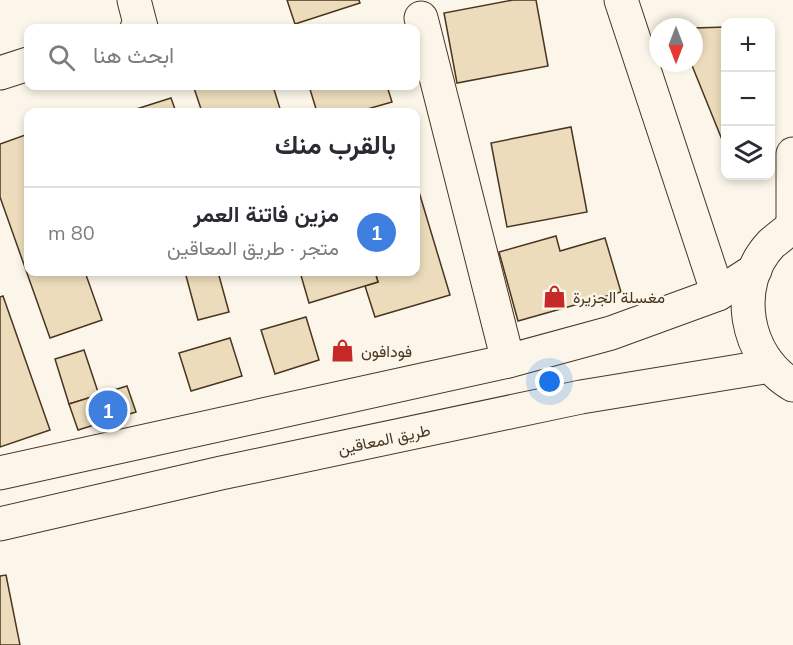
<!DOCTYPE html>
<html lang="ar">
<head>
<meta charset="utf-8">
<style>
  body { margin:0; font-family:Mulish,Vazirmatn,sans-serif; background:#f2f2f3; color:#2b2b33; direction:rtl }
  .controls { position:absolute; right:18px; top:18px; display:grid; overflow:hidden; border-radius:12px; box-shadow:0 3px 9px #0003 }
  .controls button { width:54px; height:54px; display:grid; place-items:center; padding:0; border:0; border-bottom:2px solid #e1e1e2; background:#fff; color:#2b2b33; font:30px sans-serif }
  .compass { position:absolute; left:649px; top:18px; width:54px; height:54px; border-radius:50%; background:#fff; box-shadow:0 3px 9px #0003; rotate:180deg }
  .you { position:absolute; left:550px; top:382px; width:21px; height:21px; margin:-15px; border:4px solid #fff; border-radius:50%; background:#1a73e8; box-shadow:0 0 0 9px #1a73e833 }
  .badge { display:grid; place-items:center; width:39px; height:39px; border-radius:50%; background:#111827; color:#fff; font-size:20px; font-weight:700 }
  .pin { position:absolute; translate:-50% -50%; border:3px solid #fff; box-shadow:0 2px 6px #0006 }
  .list { margin:0; padding:0; list-style:none }
  h2 { display:flex; justify-content:space-between; align-items:center; height:78px; margin:0; padding:0 24px; font-size:26px }
  h2 small { font-size:20px; font-weight:400; color:#7c7c81 }
  .list li { display:grid; grid-template-columns:39px 1fr auto; gap:18px; align-items:center; box-sizing:border-box; height:90px; padding:0 24px; border-top:2px solid #e1e1e2 }
  .list b { display:block; font-size:22px; white-space:nowrap }
  .list p { margin:0; font-size:20px; white-space:nowrap; color:#7c7c81 }
  .list em { font-size:20px; font-style:normal; color:#7c7c81 }
  .icon { flex:none; width:33px; height:33px; fill:none; stroke:currentColor; stroke-width:2; stroke-linecap:round; stroke-linejoin:round }
  .map { position:relative; flex:none; width:793px; height:645px; overflow:hidden; direction:ltr }
  .search { position:absolute; background:#fff; box-shadow:0 3px 9px #0003; left:24px; top:24px; width:396px; height:66px; display:flex; align-items:center; gap:15px; box-sizing:border-box; padding:0 21px; border-radius:12px; color:#7c7c81; font-size:22px }
  .panel { position:absolute; background:#fff; box-shadow:0 3px 9px #0003; left:24px; top:108px; width:396px; height:168px; border-radius:12px; direction:rtl }
  .map>svg:first-child { display:block }
  .building { fill:#ecdcbc; stroke:#4a3520; stroke-width:1.5 }
  .lines { fill:none; stroke-linecap:round; stroke-linejoin:round }
  .street-casing { stroke:#4a3520; stroke-width:35 }
  .secondary-casing { stroke:#4a3520; stroke-width:35 }
  .street { stroke:#fbf6e9; stroke-width:33 }
  .secondary { stroke:#fbf6e9; stroke-width:33 }
  .labels { text-anchor:middle; dominant-baseline:central; stroke-width:4.5; stroke-linejoin:round; paint-order:stroke }
  .poi-label { font-size:16px; fill:#4a3520; stroke:#fbf6e9; text-anchor:start }
  .street-label { font-size:16px; fill:#4a3520; stroke:#fbf6e9 }
</style>
</head>
<body>
<div class="map">
<svg width="793" height="645" viewBox="0 0 793 645">
  <rect width="100%" height="100%" fill="#fbf6e9"/>
  <g class="building">
    <path d="M287,0H359L360,3L295,24Z"/>
    <path d="M513,0H536L548,66L457,83L444,13Z"/>
    <path d="M726,27V147H725L691,63H694V28Z"/>
    <path d="M203,86H273L281,112H202L194,88Z"/>
    <path d="M309,86H387L392,102L357,112H317Z"/>
    <path d="M171,98L176,112H127Z"/>
    <path d="M571,127L587,212L507,227L491,143Z"/>
    <path d="M28,134V272H85L102,320L50,338L0,197V144Z"/>
    <path d="M416,182L450,295L375,317L365,286L378,282L375,272H416Z"/>
    <path d="M556,236L560,251L605,238L621,292L518,321L499,252Z"/>
    <path d="M185,272H218L229,312L198,320Z"/>
    <path d="M300,272H375L378,282L309,303Z"/>
    <path d="M3,296L50,430L0,447V297Z"/>
    <path d="M306,317L319,360L275,374L261,330Z"/>
    <path d="M230,338L242,376L191,391L179,353Z"/>
    <path d="M84,350L99,395L69,404L55,359Z"/>
    <path d="M127,386L136,412L78,430L69,404Z"/>
    <path d="M6,575L20,645H0V576Z"/>
  </g>
  <g class="lines">
    <defs>
      <g id="street">
        <path d="M134,0L141,27L137,28"/>
        <path d="M621,0L718,294"/>
        <path d="M421,18L508,361"/>
        <path d="M0,73L28,64"/>
      </g>
      <g id="secondary">
        <path d="M793,226C786,232 778,238 771,244C732,285 745,358 793,385"/>
        <path d="M793,227V154"/>
        <path d="M0,473L508,361L611,333L718,294L755,270"/>
        <path d="M0,524L221,473L581,397L770,366"/>
      </g>
    </defs>
    <use href="#street" class="street-casing"/>
    <use href="#secondary" class="secondary-casing"/>
    <use href="#street" class="street"/>
    <use href="#secondary" class="secondary"/>
  </g>
  <defs>
    <symbol id="shop-bare" viewBox="-9 -9 18 18"><path d="M-5-2.5h2.3a2.7 3.5 0 0 1 5.4 0H5L5.5 6h-11ZM-1.5-2.5h3a1.5 2.3 0 0 0-3 0Z" fill="#c62828" stroke="#fbf6e9" stroke-width="2.5" paint-order="stroke"/></symbol>
  </defs>
  <g fill-rule="evenodd">
    <use href="#shop-bare" x="538" y="280" width="33" height="33"/>
    <use href="#shop-bare" x="326" y="334" width="33" height="33"/>
  </g>
  <g class="labels">
    <g class="poi-label">
      <text x="573" y="297">مغسلة الجزيرة</text>
      <text x="361" y="351">فودافون</text>
    </g>
    <g class="street-label">
      <text transform="translate(384 439) rotate(-12)">طريق المعاقين</text>
    </g>
  </g>
</svg>
<div class="controls">
<button>+</button>
<button>−</button>
<button><svg class="icon" aria-label="layers" viewBox="0 0 24 24"><path d="M12 4l9 5-9 5-9-5zM3 14l9 5 9-5"/></svg></button>
</div>
<svg class="compass" viewBox="-18 -18 36 36"><path d="M0-13l5 13h-10z" fill="#e53935"/><path d="M0 13l5-13h-10z" fill="#7c7c81"/></svg>
<div class="you"></div>
<div class="pin badge" style="left:108px;top:410px;background:#3f7fe0">1</div>
<div class="search"><svg class="icon" aria-label="search" viewBox="0 0 24 24"><circle cx="10" cy="10" r="6"/><path d="M15 15l6 6"/></svg>ابحث هنا</div>
<section class="panel">
<h2>بالقرب منك<small></small></h2>
<ul class="list">
<li><span class="badge" style="background:#3f7fe0">1</span><div><b>مزين فاتنة العمر</b><p>متجر · طريق المعاقين</p></div><em>80 m</em></li>
</ul>
</section>
</div>
</body>
</html>
